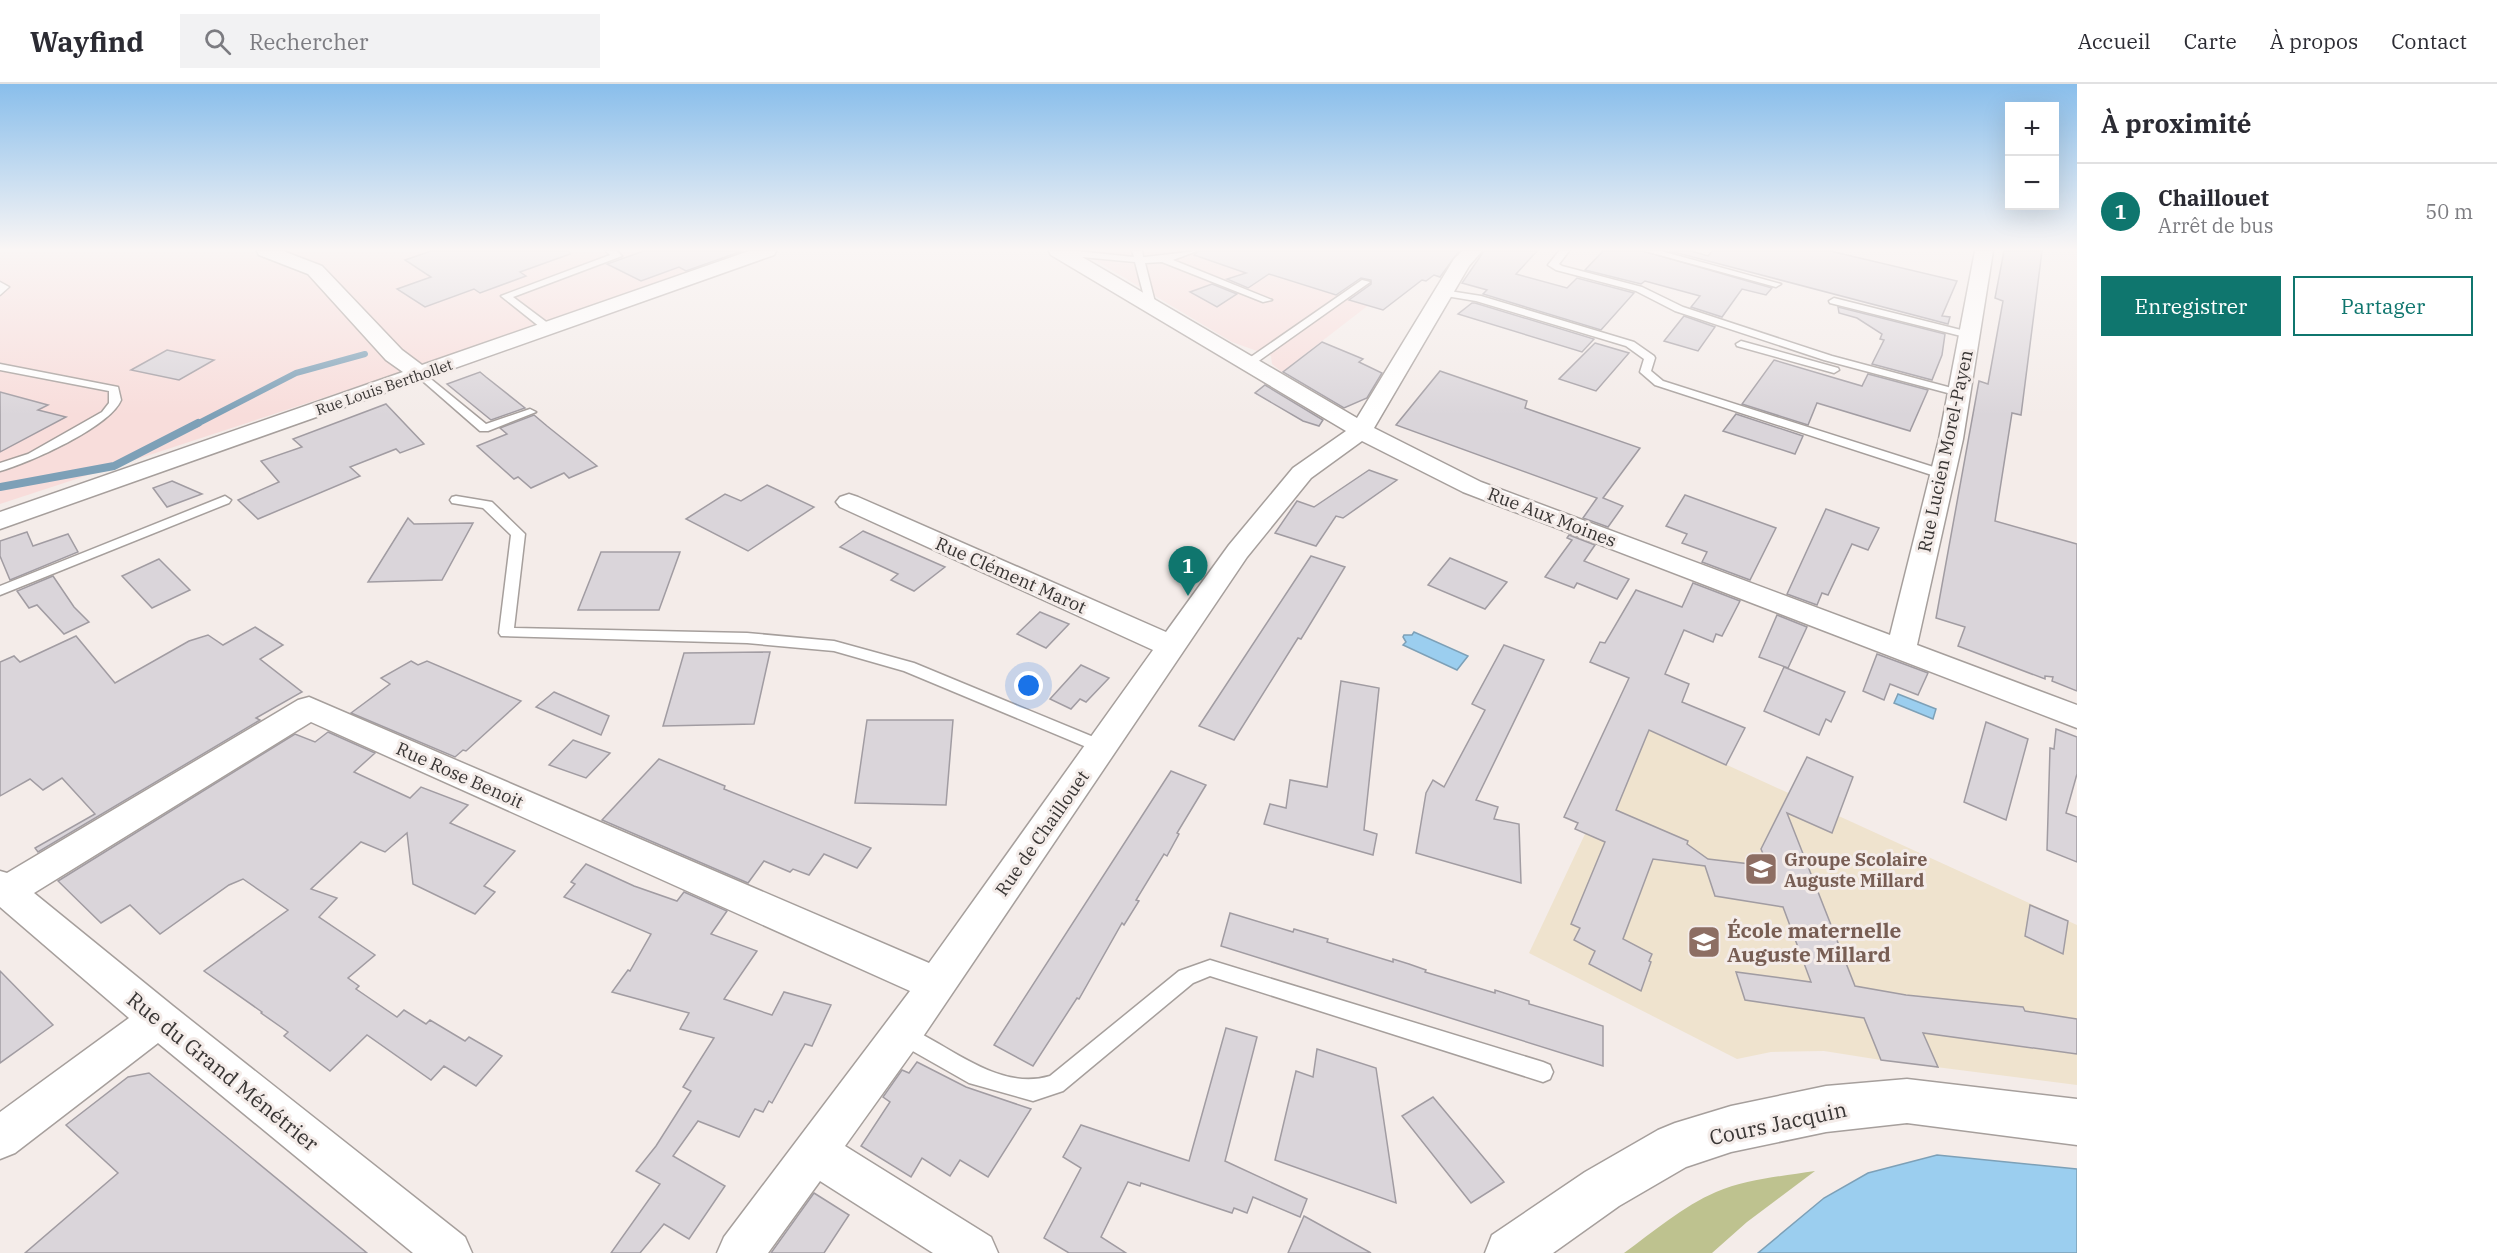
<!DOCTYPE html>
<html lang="fr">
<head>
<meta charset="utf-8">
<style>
  body { margin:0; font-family:"IBM Plex Serif",serif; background:#f2f2f3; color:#2b2b33 }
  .controls { position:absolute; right:18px; top:18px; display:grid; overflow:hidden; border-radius:0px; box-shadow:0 6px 24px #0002 }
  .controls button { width:54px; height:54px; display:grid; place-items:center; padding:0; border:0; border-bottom:2px solid #e1e1e2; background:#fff; color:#2b2b33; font:30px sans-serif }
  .you { position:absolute; left:1029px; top:602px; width:21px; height:21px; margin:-15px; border:4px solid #fff; border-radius:50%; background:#1a73e8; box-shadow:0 0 0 9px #1a73e833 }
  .badge { display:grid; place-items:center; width:39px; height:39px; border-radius:50%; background:#0f766e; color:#fff; font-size:20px; font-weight:700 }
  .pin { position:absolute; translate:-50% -50px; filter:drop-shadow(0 2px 3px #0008) }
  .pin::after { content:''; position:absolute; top:32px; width:21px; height:18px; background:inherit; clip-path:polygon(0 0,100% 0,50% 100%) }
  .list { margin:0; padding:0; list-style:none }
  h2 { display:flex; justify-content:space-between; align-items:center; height:78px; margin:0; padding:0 24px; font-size:26px }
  h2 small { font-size:20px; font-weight:400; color:#7c7c81 }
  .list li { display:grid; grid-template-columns:39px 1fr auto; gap:18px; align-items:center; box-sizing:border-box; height:96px; padding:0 24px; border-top:2px solid #e1e1e2 }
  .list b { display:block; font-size:22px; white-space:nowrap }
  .list p { margin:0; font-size:20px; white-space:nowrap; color:#7c7c81 }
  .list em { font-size:20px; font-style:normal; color:#7c7c81 }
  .actions { display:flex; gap:12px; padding:18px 24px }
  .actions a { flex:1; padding:14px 0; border:2px solid #0f766e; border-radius:0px; text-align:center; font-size:21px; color:#0f766e }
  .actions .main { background:#0f766e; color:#fff }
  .icon { flex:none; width:33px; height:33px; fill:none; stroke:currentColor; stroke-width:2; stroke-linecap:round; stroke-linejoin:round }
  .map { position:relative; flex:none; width:2077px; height:1169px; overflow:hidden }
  header { display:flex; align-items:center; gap:36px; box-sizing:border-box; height:84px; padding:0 30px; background:#fff; border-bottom:2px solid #e1e1e2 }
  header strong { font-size:28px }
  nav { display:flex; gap:33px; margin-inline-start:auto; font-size:21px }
  .search { width:420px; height:54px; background:#f2f2f3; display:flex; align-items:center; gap:15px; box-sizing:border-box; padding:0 21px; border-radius:0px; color:#7c7c81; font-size:22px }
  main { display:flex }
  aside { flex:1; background:#fff }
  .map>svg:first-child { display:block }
  .industrial { fill:#f8dddb }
  .education { fill:#efe3ce }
  .green { fill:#bec28f }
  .water { fill:#9bceef; stroke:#7da0b7; stroke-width:1.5 }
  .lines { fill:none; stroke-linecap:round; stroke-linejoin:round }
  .stream-far1 { stroke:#7da0b7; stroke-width:6 }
  .stream { stroke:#7da0b7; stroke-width:8 }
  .building { fill:#dad5da; stroke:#a19ca2; stroke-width:1.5 }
  .service-casing { stroke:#a69f9c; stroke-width:3 }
  .minor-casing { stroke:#a69f9c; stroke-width:3 }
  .primary-casing { stroke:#a69f9c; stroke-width:3 }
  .service { fill:#fff; fill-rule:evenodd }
  .minor { fill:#fff; fill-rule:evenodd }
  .primary { fill:#fff; fill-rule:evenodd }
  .labels { text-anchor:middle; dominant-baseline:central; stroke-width:6; stroke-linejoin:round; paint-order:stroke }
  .far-street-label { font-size:15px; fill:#383534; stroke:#f4ece9 }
  .street-label { font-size:18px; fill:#383534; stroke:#f4ece9 }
  .education-label { font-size:18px; font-weight:bold; fill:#785e54; stroke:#f4ece9; text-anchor:start }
  .near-education-label { font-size:21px; font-weight:bold; fill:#785e54; stroke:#f4ece9; text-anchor:start }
  .near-street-label { font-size:21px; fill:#383534; stroke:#f4ece9 }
</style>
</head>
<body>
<header>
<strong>Wayfind</strong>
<div class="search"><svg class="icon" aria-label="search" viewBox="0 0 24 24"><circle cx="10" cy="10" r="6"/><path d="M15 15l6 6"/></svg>Rechercher</div>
<nav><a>Accueil</a><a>Carte</a><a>À propos</a><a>Contact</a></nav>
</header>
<main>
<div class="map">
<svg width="2077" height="1169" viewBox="0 0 2077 1169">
  <rect width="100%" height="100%" fill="#f4ece9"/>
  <g class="industrial">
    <path d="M0,167H753L460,269L0,420Z"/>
    <path d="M1080,167H1431L1370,220L1282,288L1272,280L1271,272L1232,258Z"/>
  </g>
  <path class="education" d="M1633,638L2077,841V1001L1881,976L1824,967L1771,968L1737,975L1529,869L1585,750Z"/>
  <path class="green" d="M1815,1087L1747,1138L1712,1169H1624C1653,1148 1683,1122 1716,1108C1747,1095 1783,1092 1815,1087Z"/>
  <g class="water">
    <path d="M1414,548L1468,572L1457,586L1403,561L1406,558L1403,553L1404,551H1412Z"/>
    <path d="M1898,610L1936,625L1933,635L1894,619Z"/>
    <path d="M1937,1071L2077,1085V1169H1758L1824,1114L1868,1089Z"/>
  </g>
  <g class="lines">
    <path class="stream-far1" d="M195,341L296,289L365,270"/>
    <path class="stream" d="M0,403L114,382L198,339"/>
  </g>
  <g class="building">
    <path d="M431,167H569L570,170L520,188L526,192L480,209L474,205L425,223L397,205L431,193L405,176Z"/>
    <path d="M644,167H742L686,187L679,183L641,197L607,180Z"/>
    <path d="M1199,167H1459L1440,193L1434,191L1426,197L1422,196L1383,226L1349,216L1371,200V196L1361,194L1336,211L1269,190L1248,204L1227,195L1246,189L1194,171Z"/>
    <path d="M1484,167H1537L1516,190L1567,204L1577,194L1634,209L1601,246L1483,210L1487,206L1462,199Z"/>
    <path d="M1603,167H1643L1772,204L1766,211L1742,205L1722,233L1691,223L1700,212L1645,197L1641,200L1585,186Z"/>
    <path d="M1670,167H1691L1708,172L1712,167H1830L1957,197L1942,232L1950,233L1948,240Z"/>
    <path d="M2004,167H2042L2021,331L2012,329L1995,437L2077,460V607L2052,597L2053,593L2045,592V595L1958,562L1965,543L1936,534L1979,297L1988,300L2003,217L1995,214Z"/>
    <path d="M1212,200L1237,210L1217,223L1190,208Z"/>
    <path d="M1472,219H1475L1594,255L1582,268L1458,230Z"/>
    <path d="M1838,223L1945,250L1942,271L1932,296L1872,280L1884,256L1880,255L1882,250L1857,234L1839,229Z"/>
    <path d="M1684,232L1715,243L1698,267L1664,257Z"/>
    <path d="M1322,258L1363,275L1359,278L1382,289L1367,314L1344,324L1283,288Z"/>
    <path d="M1595,259L1629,269L1596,307L1559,295Z"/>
    <path d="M167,266L214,276L179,296L131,286Z"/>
    <path d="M1774,276L1862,302L1868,290L1928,306L1910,347L1817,319L1808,341L1742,320Z"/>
    <path d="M1440,287L1527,317L1525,324L1640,364L1603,414L1623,422L1608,443L1583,434L1597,414L1396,341Z"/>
    <path d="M480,288L486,293L525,324L491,336L447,300Z"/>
    <path d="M1265,301L1323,336L1319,342L1303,337L1255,309Z"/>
    <path d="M0,308L48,321L38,326L66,333L0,368Z"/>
    <path d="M386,320L424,360L400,369L396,365L350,383L360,392L258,435L238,416L279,398L261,377L302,363L293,355Z"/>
    <path d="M1736,330L1803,352L1795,370L1723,347Z"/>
    <path d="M534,331L547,342L597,382L569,394L564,389L531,404L518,393L514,395L477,362L507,350L500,344Z"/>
    <path d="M1369,386L1397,396L1343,434L1336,432L1316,462L1275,449L1297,417L1314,423Z"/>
    <path d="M172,397L202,410L167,423L153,404Z"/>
    <path d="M767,401L814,423L748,467L686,435L725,410L741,417Z"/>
    <path d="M1685,411L1776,444L1750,496L1702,478L1707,468L1682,459L1687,450L1666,442Z"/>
    <path d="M1826,425L1879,444L1868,466L1852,460L1828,511L1822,509L1817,521L1787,510Z"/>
    <path d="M408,434L414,440L473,439L442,496L368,498Z"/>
    <path d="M863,447L945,483L914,507L891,496L898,490L840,463Z"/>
    <path d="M27,448L33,462L68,450L78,468L10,496L0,472V457Z"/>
    <path d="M1569,451L1595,461L1584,477L1629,495L1617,515L1577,499L1574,504L1545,493L1572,456L1567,454Z"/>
    <path d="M601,468H680L659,526H578Z"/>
    <path d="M1311,472L1345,483L1301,555L1298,554L1234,656L1199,642Z"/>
    <path d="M1450,474L1507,498L1485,525L1428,501Z"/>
    <path d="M159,475L190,506L152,524L122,492Z"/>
    <path d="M53,492L74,523L89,538L64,550L37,521L29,524L17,507Z"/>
    <path d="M1693,499L1740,517L1722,552L1716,550L1713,558L1684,546L1665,590L1689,600L1682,618L1745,644L1726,681L1649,646L1616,726L1688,757L1687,760L1708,775L1768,782L1761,765L1807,673L1853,693L1832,749L1787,729L1855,902L1906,911L2023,923L2025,927L2077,935V970L1923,949L1938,983L1881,976L1864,934L1745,916L1736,888L1811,898L1783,823L1715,812L1705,782L1653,775L1623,855L1652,870L1649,877L1651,878L1641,907L1589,880L1595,867L1574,856L1580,844L1571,840L1605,758L1575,745L1578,739L1564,733L1629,594L1590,578L1600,558L1605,559L1636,506L1682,523Z"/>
    <path d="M1040,528L1069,540L1046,564L1017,550Z"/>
    <path d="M1777,531L1807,543L1788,584L1759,573Z"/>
    <path d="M255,543L283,561L260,575L302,608L256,634L260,636L38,768L35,764L95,730L62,694L43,706L30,695L0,712V578L14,572L20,578L76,552L115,599L189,557L208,551L223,561Z"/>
    <path d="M1504,561L1544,576L1476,716L1498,723L1494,735L1519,740L1521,799L1416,769L1426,709L1433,696L1444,703L1485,626L1472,620Z"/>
    <path d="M770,568L754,640L663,642L684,569Z"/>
    <path d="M1877,570L1928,589L1918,611L1890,600L1884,616L1863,607Z"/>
    <path d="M411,577L418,581L427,577L521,617L466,667L463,666L455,673L351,629L390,600L381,594Z"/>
    <path d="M1081,581L1109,594L1086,618L1080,615L1071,625L1050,615Z"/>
    <path d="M1784,583L1845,608L1831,638L1826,635L1819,651L1764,627Z"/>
    <path d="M1341,597L1379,604L1364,746L1377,750L1373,771L1264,740L1270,720L1286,724L1290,696L1327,703Z"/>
    <path d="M554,608L609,632L601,651L536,623Z"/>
    <path d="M867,636H953L946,721L855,719Z"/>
    <path d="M1986,638L2028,655L2006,736L1964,718Z"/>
    <path d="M2056,645L2077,653V690L2066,729L2077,733V778L2047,766L2050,664L2054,665Z"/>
    <path d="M328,648L375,669L354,688L410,714L421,703L468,721L450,739L515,767L484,802L495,808L475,830L413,800L407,749L385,768L361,758L311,805L337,814L319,833L375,871L348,894L359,902L356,905L397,933L404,926L426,940L430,936L465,957L469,953L502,972L476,1002L444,982L431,996L367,951L330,987L284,952L288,948L261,929L262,928L204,887L288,826L243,795L229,801L160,850L130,821L101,839L58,797L295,650L315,658Z"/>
    <path d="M573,656L610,669L586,694L549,681Z"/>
    <path d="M659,675L725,702L724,705L871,764L857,784L824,770L809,791L793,785L790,788L764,777L748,799L602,736Z"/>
    <path d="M1171,687L1206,701L1177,749L1179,750L1167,772L1164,770L1136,816L1139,817L1124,841L1122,839L1079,915L1077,914L1033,982L994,961Z"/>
    <path d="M586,780L634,802L677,817L684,808L727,827L711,850L757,867L724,915L772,931L784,908L831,921L812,962L805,960L772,1019L769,1017L763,1028L755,1025L739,1053L698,1037L673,1072L725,1102L689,1155L664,1140L640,1169H611L660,1100L636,1087L656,1062L691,1007L683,1003L714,954L680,945L689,929L612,908L628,886L630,887L651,850L564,813L575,800L571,798Z"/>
    <path d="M2030,821L2068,837L2063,870L2025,852Z"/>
    <path d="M1230,829L1293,848L1294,845L1328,855L1327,858L1393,878V875L1409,880L1426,886L1425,888L1495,909V906L1529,917V920L1603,942V982L1221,862Z"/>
    <path d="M0,887L53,941L0,979Z"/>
    <path d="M1226,944L1257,953L1225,1077L1307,1115L1300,1133L1253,1113L1247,1129L1234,1124L1232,1129L1141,1099L1140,1102L1128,1098L1101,1153L1126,1169H1069L1044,1154L1081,1084L1063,1073L1081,1041L1189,1077Z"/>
    <path d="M1317,965L1376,984L1396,1119L1275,1076L1296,987L1313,993Z"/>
    <path d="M917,978L966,1003L1031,1025L988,1093L960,1076L950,1092L922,1074L911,1093L861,1062L890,1018L883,1013L902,986L909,989Z"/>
    <path d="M149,989L367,1169H25L118,1089L66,1041L128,993Z"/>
    <path d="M1433,1013L1504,1098L1471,1119L1402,1032Z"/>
    <path d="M814,1109L849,1131L824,1169H771Z"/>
    <path d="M1304,1132L1371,1169H1288Z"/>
  </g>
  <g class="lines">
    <defs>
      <g id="service">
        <path d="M606,167H617L622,172L513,213L553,243V247H545L501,212L610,171Z"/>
        <path d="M1076,167L1134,173L1132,167H1142L1143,173H1145L1197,167L1173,176L1272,216L1263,218L1162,178L1145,179L1156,222L1147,224L1135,178L1060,171L1055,168Z"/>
        <path d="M1559,167H1569L1559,180L1562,182L1642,203L1683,223L1832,272L1963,307L1965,309L1959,312L1824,276L1675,227L1636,207L1556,186L1548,181Z"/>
        <path d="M1645,167H1661L1781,200L1776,203Z"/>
        <path d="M1362,196L1370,198L1253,281H1245V277Z"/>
        <path d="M0,198L9,203L0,211Z"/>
        <path d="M1443,206L1481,212L1634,258L1654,272L1655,274L1651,287L1663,297L1946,387L1948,390L1942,394L1938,393L1655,301L1640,288L1644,275L1626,262L1476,217L1440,211V207Z"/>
        <path d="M1834,214L1973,249L1974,251L1969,254L1830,219L1829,217Z"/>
        <path d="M1741,257L1838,284L1839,286L1834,289L1737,262L1736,260Z"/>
        <path d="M0,280L118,303L121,316C110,343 29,379 0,387V379L28,370L102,328L109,319V307L0,286Z"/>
        <path d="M421,287L486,340L530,325L536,328L488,347H480L417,292L416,290Z"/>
        <path d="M225,412L231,416L229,419L0,511V502Z"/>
        <path d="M456,412L492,418L525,450L514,544L747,549L834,557L914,579L1108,659L1110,663L1108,667H1096L904,587L834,567L747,559L501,552L499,549L511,451L483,424L452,419L450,416L452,413Z"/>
        <path d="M1210,876L1543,978L1550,981L1553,988L1550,995L1543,998L1210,892L1193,899L1063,1007L1033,1017L969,999L895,957L892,950L895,943L902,941C948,959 997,1008 1050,992L1179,887Z"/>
      </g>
      <g id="minor">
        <path d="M257,167H283L322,182L402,266L422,281L749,167H776L774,171L0,445V428L403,288L386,276L308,190L259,171Z"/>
        <path d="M1049,167H1072L1357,334L1454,175L1462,167H1482L1469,182L1374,344L1481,398L1890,551L1939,355L1975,167H1993L1963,355L1917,561L2077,621V644L1463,408L1362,357L1311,394L1247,473L916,963L845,1062L991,1153L998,1169H933L820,1097L768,1169H717L724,1153L910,907L311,638L34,809L173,922L465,1153L472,1169H413L158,959L15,1069L0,1075V1028L129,934L0,823V787L7,789L298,616L309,613L929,879L1153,566L840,423L836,418L840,413L849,410L858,413L1166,548L1229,461L1293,384L1346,347L1051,171Z"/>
      </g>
      <path id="primary" d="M1907,995L2077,1015V1061L1907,1039L1826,1048L1731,1068L1686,1083L1619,1122L1553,1169H1485L1492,1151L1585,1088L1658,1046L1675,1039L1731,1022L1826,1002Z"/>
    </defs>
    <use href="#service" class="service-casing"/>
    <use href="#minor" class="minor-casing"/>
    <use href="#primary" class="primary-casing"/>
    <use href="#service" class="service"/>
    <use href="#minor" class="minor"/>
    <use href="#primary" class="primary"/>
  </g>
  <linearGradient id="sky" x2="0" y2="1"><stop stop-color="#89beeb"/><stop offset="0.5" stop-color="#faf6f5"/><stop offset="1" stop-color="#faf6f5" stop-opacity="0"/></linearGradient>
  <rect width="2077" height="331" fill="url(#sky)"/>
  <defs>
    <symbol id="school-square" viewBox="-11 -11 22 22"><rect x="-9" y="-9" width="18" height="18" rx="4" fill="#8d6e63" stroke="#f4ece9"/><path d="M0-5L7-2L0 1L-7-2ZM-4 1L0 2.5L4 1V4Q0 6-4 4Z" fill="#fff"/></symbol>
  </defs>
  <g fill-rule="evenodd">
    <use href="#school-square" x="1742" y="766" width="38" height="38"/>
    <use href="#school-square" x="1685" y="839" width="38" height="38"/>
  </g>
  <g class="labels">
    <g class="far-street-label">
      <text transform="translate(384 303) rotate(-19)">Rue Louis Berthollet</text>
    </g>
    <g class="street-label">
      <text transform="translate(1945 367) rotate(-78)">Rue Lucien Morel-Payen</text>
      <text transform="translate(1552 433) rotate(21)">Rue Aux Moines</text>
      <text transform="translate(1011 491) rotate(24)">Rue Clément Marot</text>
      <text transform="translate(460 691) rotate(24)">Rue Rose Benoit</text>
      <text transform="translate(1042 749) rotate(-55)">Rue de Chaillouet</text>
    </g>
    <g class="education-label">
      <text x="1784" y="775">Groupe Scolaire<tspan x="1784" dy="21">Auguste Millard</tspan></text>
    </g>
    <g class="near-education-label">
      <text x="1727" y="846">École maternelle<tspan x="1727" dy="24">Auguste Millard</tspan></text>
    </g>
    <g class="near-street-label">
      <text transform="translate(223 987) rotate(39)">Rue du Grand Ménétrier</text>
      <text transform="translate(1778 1039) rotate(-12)">Cours Jacquin</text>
    </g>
  </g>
</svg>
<div class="controls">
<button>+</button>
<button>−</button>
</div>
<div class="you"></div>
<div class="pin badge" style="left:1188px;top:512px">1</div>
</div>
<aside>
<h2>À proximité<small></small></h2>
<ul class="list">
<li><span class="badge">1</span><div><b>Chaillouet</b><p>Arrêt de bus</p></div><em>50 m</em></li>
</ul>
<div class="actions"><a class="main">Enregistrer</a><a>Partager</a></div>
</aside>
</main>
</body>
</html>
